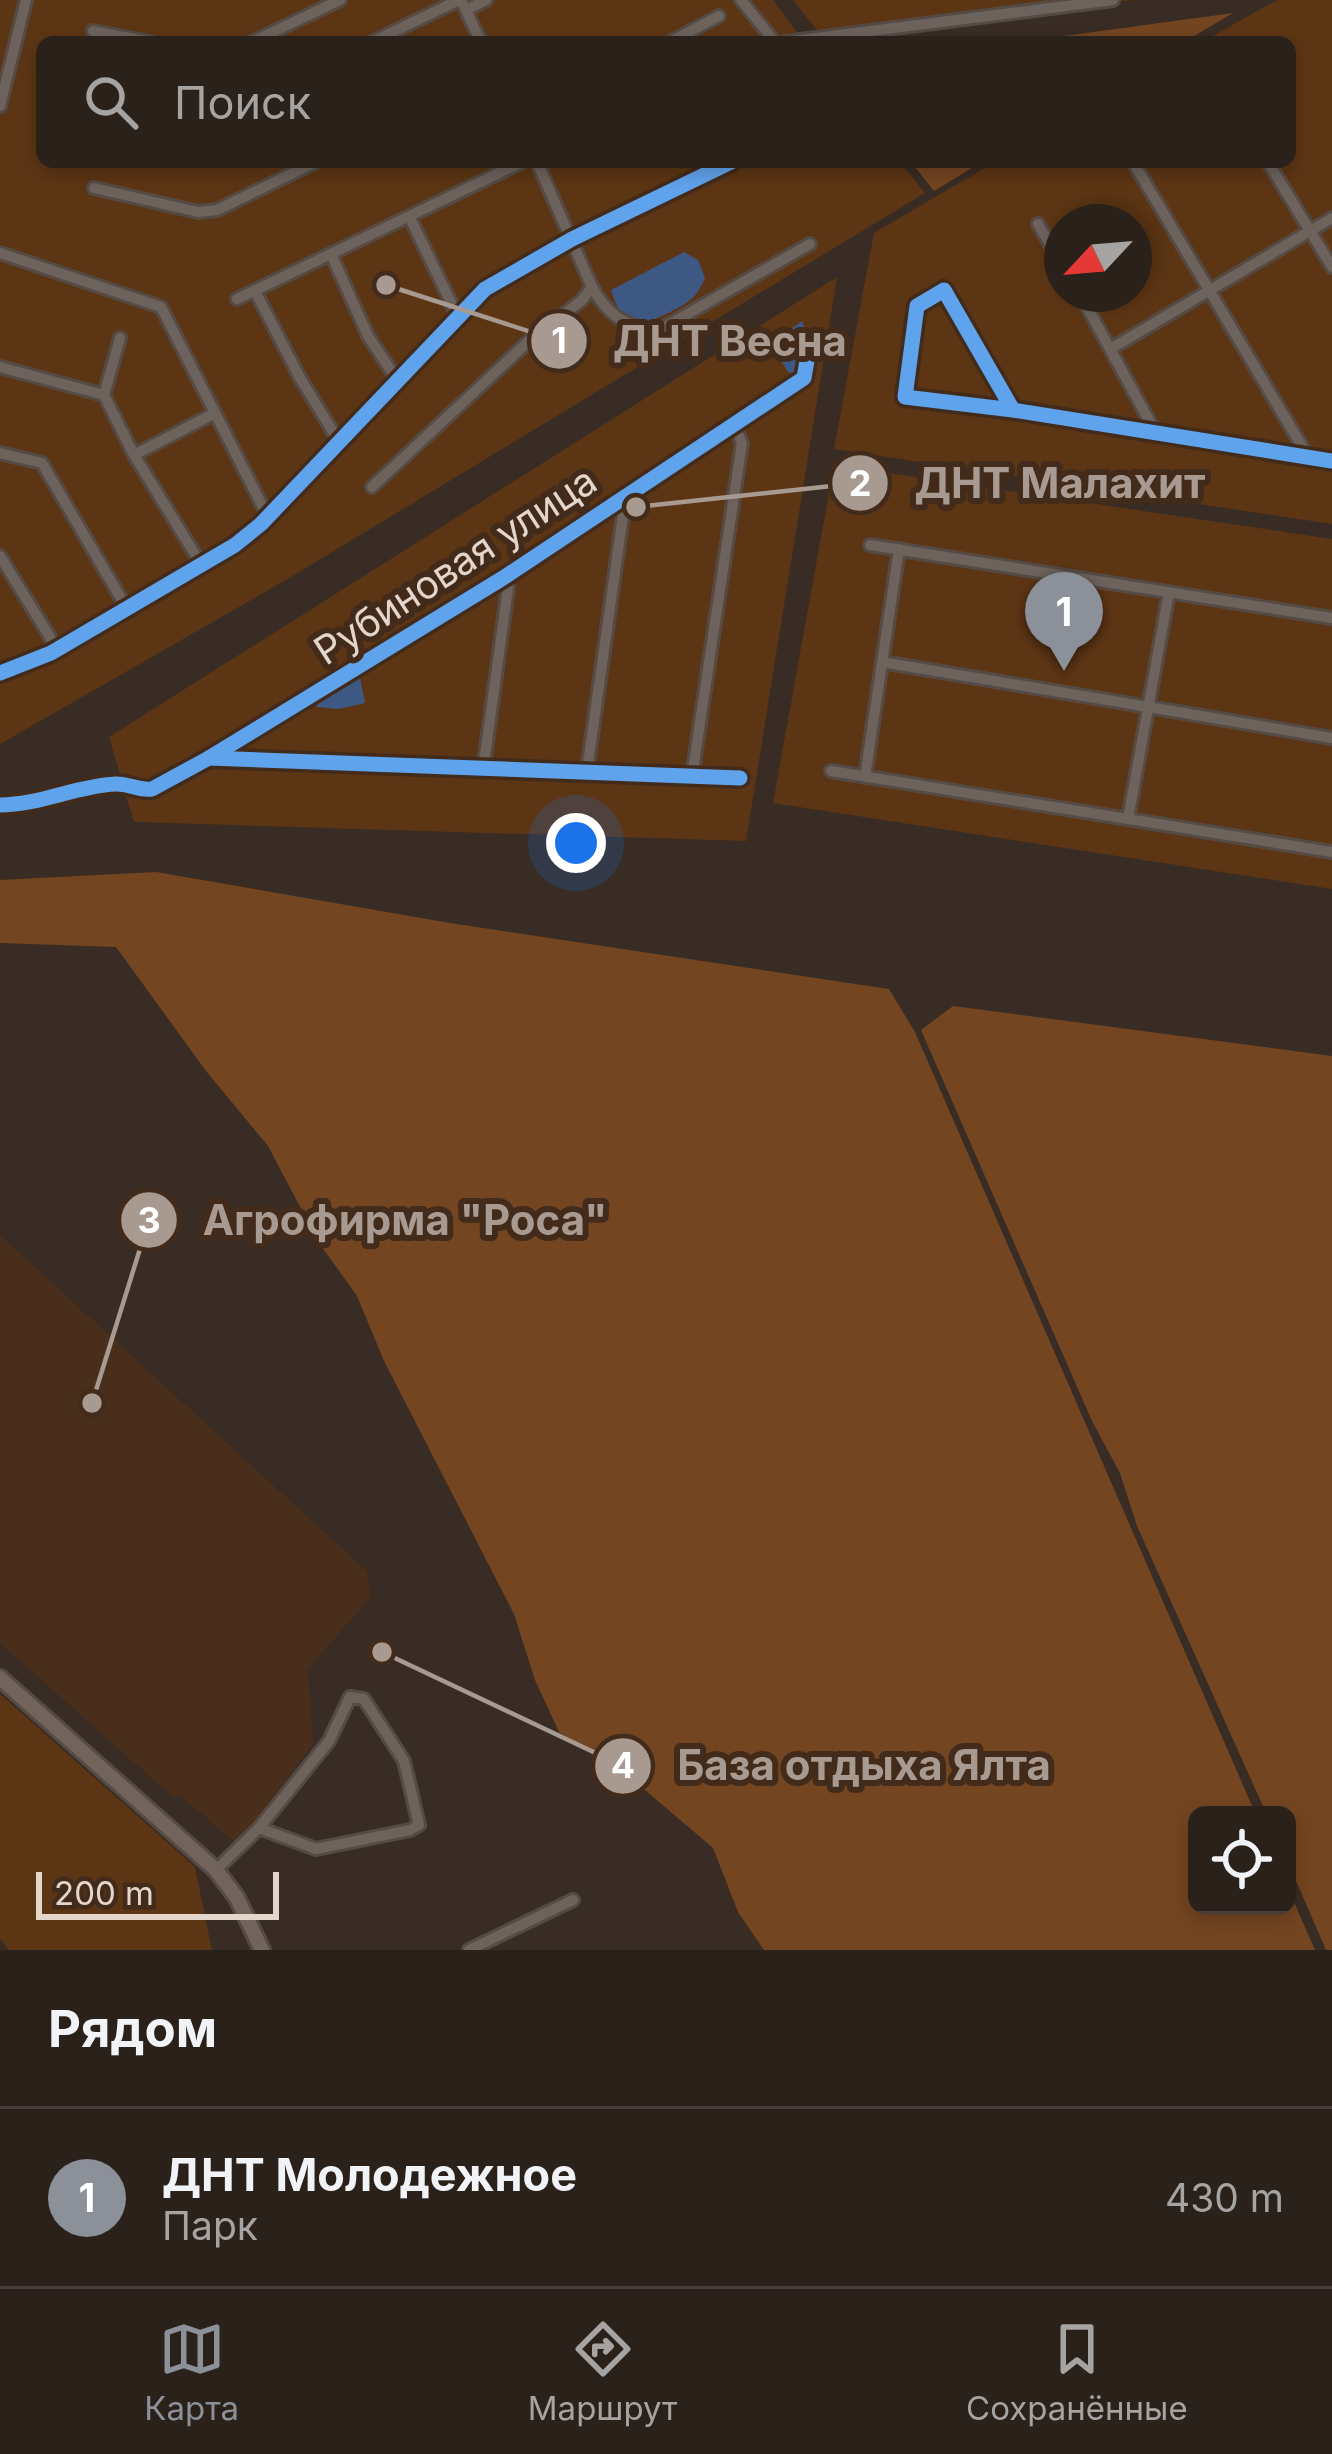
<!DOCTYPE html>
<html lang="ru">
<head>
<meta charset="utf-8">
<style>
  body { margin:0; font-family:Inter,sans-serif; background:#332924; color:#f1f3f6 }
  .controls { position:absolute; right:36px; bottom:36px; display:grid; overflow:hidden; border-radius:18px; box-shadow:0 6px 18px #0003 }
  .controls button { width:108px; height:108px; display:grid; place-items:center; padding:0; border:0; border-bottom:3px solid #473e3a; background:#2b211b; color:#f1f3f6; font:60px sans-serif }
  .compass { position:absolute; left:1044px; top:204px; width:108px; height:108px; border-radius:50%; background:#2b211b; box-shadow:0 6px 18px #0003; rotate:244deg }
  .scale { position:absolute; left:36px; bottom:30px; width:243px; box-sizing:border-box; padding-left:12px; border:6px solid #e5d6cc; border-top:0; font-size:33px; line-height:42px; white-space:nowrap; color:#e5d6cc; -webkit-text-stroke:9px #422b1b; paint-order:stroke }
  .you { position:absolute; left:576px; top:843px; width:42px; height:42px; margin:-30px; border:9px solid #fff; border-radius:50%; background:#1a73e8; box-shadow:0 0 0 18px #1a73e833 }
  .badge { display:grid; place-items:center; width:78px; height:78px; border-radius:50%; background:#8c9099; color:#fff; font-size:39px; font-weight:700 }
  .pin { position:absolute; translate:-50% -99px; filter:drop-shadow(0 3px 6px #0008) }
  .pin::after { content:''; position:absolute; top:63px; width:42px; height:36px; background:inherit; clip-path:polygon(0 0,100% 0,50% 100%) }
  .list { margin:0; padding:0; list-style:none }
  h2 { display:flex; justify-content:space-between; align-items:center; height:156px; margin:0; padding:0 48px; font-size:51px }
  h2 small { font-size:39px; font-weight:400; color:#a6a3a3 }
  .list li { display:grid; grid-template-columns:78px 1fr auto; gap:36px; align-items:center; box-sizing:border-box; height:180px; padding:0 48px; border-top:3px solid #473e3a }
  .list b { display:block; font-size:45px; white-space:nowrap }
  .list p { margin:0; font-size:39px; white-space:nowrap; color:#a6a3a3 }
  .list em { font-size:39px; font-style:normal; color:#a6a3a3 }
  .icon { flex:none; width:66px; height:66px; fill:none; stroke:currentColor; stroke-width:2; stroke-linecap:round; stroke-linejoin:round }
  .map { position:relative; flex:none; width:1332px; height:1950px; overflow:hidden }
  .search { position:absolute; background:#2b211b; box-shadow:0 6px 18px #0003; left:36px; right:36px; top:36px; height:132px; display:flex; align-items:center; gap:30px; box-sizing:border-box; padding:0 42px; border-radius:18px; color:#a6a3a3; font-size:45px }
  .sheet { height:336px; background:#2b211b }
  nav { display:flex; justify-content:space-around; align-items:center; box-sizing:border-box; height:168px; border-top:3px solid #473e3a; background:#2b211b; font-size:33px; color:#a6a3a3 }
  nav a { display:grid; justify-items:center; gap:6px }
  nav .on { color:#8c9099 }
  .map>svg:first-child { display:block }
  .built { fill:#492e1b }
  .green { fill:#5c3514; fill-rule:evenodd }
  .forest { fill:#744521 }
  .water { fill:#3e5884 }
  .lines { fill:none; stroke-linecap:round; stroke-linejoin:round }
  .minor-casing { stroke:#564b44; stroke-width:16 }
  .major-casing { stroke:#564b44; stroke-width:20 }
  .minor { stroke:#6d625c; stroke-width:10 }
  .major { stroke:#72645a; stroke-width:14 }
  .cycleway-casing { stroke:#422b1b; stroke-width:22 }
  .cycleway { stroke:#60a3ed; stroke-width:15 }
  .labels { text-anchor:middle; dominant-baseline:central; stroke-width:12; stroke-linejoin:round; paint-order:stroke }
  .street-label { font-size:39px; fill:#e5d6cc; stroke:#422b1b }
  .leader { fill:none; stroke:#a99a91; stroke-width:4.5 }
  .callout-dot { fill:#a99a91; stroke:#422b1b; stroke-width:4.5 }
  .mark-label { font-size:36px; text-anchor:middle; font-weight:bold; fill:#fff }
  .callout-label { font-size:42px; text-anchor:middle; font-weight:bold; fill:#a99a91; stroke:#422b1b; stroke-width:12; stroke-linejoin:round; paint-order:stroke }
</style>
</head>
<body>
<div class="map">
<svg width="1332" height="1950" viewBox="0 0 1332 1950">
  <rect width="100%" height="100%" fill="#392c24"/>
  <path class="built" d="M0,1235L367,1571L371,1597L308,1669L313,1745L237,1844L179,1795L173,1797L0,1643Z"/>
  <g class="green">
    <path d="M0,0H773L804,42H42V162H900L925,193L286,580L0,744Z"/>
    <path d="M793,0H1133L821,35Z"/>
    <path d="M1277,0H1332V524L834,449L874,233L995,162H1290V42H1202ZM1062,222H1134V294H1062Z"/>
    <path d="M837,277L746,841L134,822L109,737Z"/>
    <path d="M834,465L1332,539V889L773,803Z"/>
    <path d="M0,1694L195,1867L212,1950H9L0,1939Z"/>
  </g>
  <g class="forest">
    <path d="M1233,13L1184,42H1020Z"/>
    <path d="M911,162H982L934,191Z"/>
    <path d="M156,872L450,923L889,989L915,1032L1256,1815H1197V1905H1287V1886L1315,1950H764L738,1912L713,1848L645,1790L559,1732L535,1680L514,1614L384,1361L357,1296L319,1243L268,1146L206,1071L116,947L0,943V880Z"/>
    <path d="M953,1006L1332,1056V1950H1326L1287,1860V1815H1267L1137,1526L1120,1473L1092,1421L921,1030Z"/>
  </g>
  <g class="water">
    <path d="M684,252L698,260L705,278C697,297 689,303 670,312C636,329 623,329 611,290Z"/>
    <path d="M802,321L807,332L799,372L789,373L770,344Z"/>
    <path d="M360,678L365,703L338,709L317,707L315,703Z"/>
  </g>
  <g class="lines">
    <defs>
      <g id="minor">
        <path d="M461,0L481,42"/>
        <path d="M741,0L775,42"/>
        <path d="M466,10L486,0"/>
        <path d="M93,31L150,42"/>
        <path d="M252,42L340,0"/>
        <path d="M372,42L459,0"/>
        <path d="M670,42L719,16"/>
        <path d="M785,42L1113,0"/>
        <path d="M0,106L26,0"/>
        <path d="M537,162L592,287"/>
        <path d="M1133,162L1309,458"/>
        <path d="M1268,162L1332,267"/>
        <path d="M94,188L198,212L217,210L316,162"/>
        <path d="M410,218L457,315"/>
        <path d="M1038,224L1062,265"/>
        <path d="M0,253L161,307L267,515"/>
        <path d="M331,254L368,336L396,378"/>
        <path d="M255,291L300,378L338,440"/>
        <path d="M1080,294L1157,435"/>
        <path d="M237,299L522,162"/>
        <path d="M1112,348L1332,218"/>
        <path d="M0,367L104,395L134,455L201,564"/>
        <path d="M104,395L120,338"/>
        <path d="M1013,410L944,290L917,306L905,397L1013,410L1332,461"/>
        <path d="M0,453L42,463L126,607"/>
        <path d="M134,455L215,413"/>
        <path d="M372,487L531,339L581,301L592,287C608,316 624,325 656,332L810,244"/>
        <path d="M870,545L1332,618"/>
        <path d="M0,556L56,647"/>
        <path d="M882,662L1332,738"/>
        <path d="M0,673L51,653L235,545L261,524L485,289L572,239L731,162"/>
        <path d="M212,756L503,578L804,378L810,343"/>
        <path d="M483,770L508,588L503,578"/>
        <path d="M587,771L623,515L616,501"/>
        <path d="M831,771L1332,852"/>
        <path d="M692,776L742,443L733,423"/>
        <path d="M865,777L899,549"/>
        <path d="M0,805C39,805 76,786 115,784C128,783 138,791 152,789L209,758L740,778"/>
        <path d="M1128,819L1169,592"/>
        <path d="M216,1870L259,1828L329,1741L350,1697L364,1699L404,1761L419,1825L410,1830L316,1849L259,1828"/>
        <path d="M469,1950L573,1900"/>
      </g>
      <path id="major" d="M0,1678L216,1870L237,1898L262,1950"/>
    </defs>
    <use href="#minor" class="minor-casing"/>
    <use href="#major" class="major-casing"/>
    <use href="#minor" class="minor"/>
    <use href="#major" class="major"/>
    <defs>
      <g id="cycleway">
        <path d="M1013,410L944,290L917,306L905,397L1013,410L1332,461"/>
        <path d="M0,673L51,653L235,545L261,524L485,289L572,239L731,162"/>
        <path d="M209,758L503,578L804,378L810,343"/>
        <path d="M0,805C39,805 76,786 115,784C128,783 138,791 152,789L209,758L740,778"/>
      </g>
    </defs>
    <use href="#cycleway" class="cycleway-casing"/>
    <use href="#cycleway" class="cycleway"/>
  </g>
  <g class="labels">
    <g class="street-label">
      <text transform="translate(455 565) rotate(-33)">Рубиновая улица</text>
    </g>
  </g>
  <path class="leader" d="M386 285L559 341M636 507L860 483M92 1403L149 1220M382 1652L623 1766"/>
  <g class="callout-dot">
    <circle cx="386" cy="285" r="12"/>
    <circle cx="636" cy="507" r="12"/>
    <circle cx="92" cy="1403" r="12"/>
    <circle cx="382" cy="1652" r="12"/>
    <circle cx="559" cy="341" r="30"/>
    <circle cx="860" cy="483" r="30"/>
    <circle cx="149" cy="1220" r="30"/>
    <circle cx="623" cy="1766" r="30"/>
  </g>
  <g class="mark-label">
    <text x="559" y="353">1</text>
    <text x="860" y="496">2</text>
    <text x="149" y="1233">3</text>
    <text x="623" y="1778">4</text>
  </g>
  <g class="callout-label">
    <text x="730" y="356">ДНТ Весна</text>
    <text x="1060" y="498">ДНТ Малахит</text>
    <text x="405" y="1235">Агрофирма "Роса"</text>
    <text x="864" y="1780">База отдыха Ялта</text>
  </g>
</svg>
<div class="controls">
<button><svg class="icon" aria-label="locate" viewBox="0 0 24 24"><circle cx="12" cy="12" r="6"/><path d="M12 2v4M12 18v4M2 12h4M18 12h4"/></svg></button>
</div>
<svg class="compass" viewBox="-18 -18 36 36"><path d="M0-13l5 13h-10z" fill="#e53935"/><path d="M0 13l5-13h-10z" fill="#a6a3a3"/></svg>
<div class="scale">200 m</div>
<div class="you"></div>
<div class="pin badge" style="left:1064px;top:671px">1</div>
<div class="search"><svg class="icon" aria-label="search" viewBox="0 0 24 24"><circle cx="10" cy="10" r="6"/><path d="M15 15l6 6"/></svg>Поиск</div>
</div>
<section class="sheet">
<h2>Рядом<small></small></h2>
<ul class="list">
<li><span class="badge">1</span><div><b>ДНТ Молодежное</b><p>Парк</p></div><em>430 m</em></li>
</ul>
</section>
<nav>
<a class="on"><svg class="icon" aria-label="map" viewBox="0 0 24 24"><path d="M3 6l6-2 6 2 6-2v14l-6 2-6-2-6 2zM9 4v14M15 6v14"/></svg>Карта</a>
<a><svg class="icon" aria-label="directions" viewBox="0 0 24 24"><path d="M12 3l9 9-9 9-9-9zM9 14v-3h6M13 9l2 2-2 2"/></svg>Маршрут</a>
<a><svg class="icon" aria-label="saved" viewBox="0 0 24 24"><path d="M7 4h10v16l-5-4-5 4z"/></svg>Сохранённые</a>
</nav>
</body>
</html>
